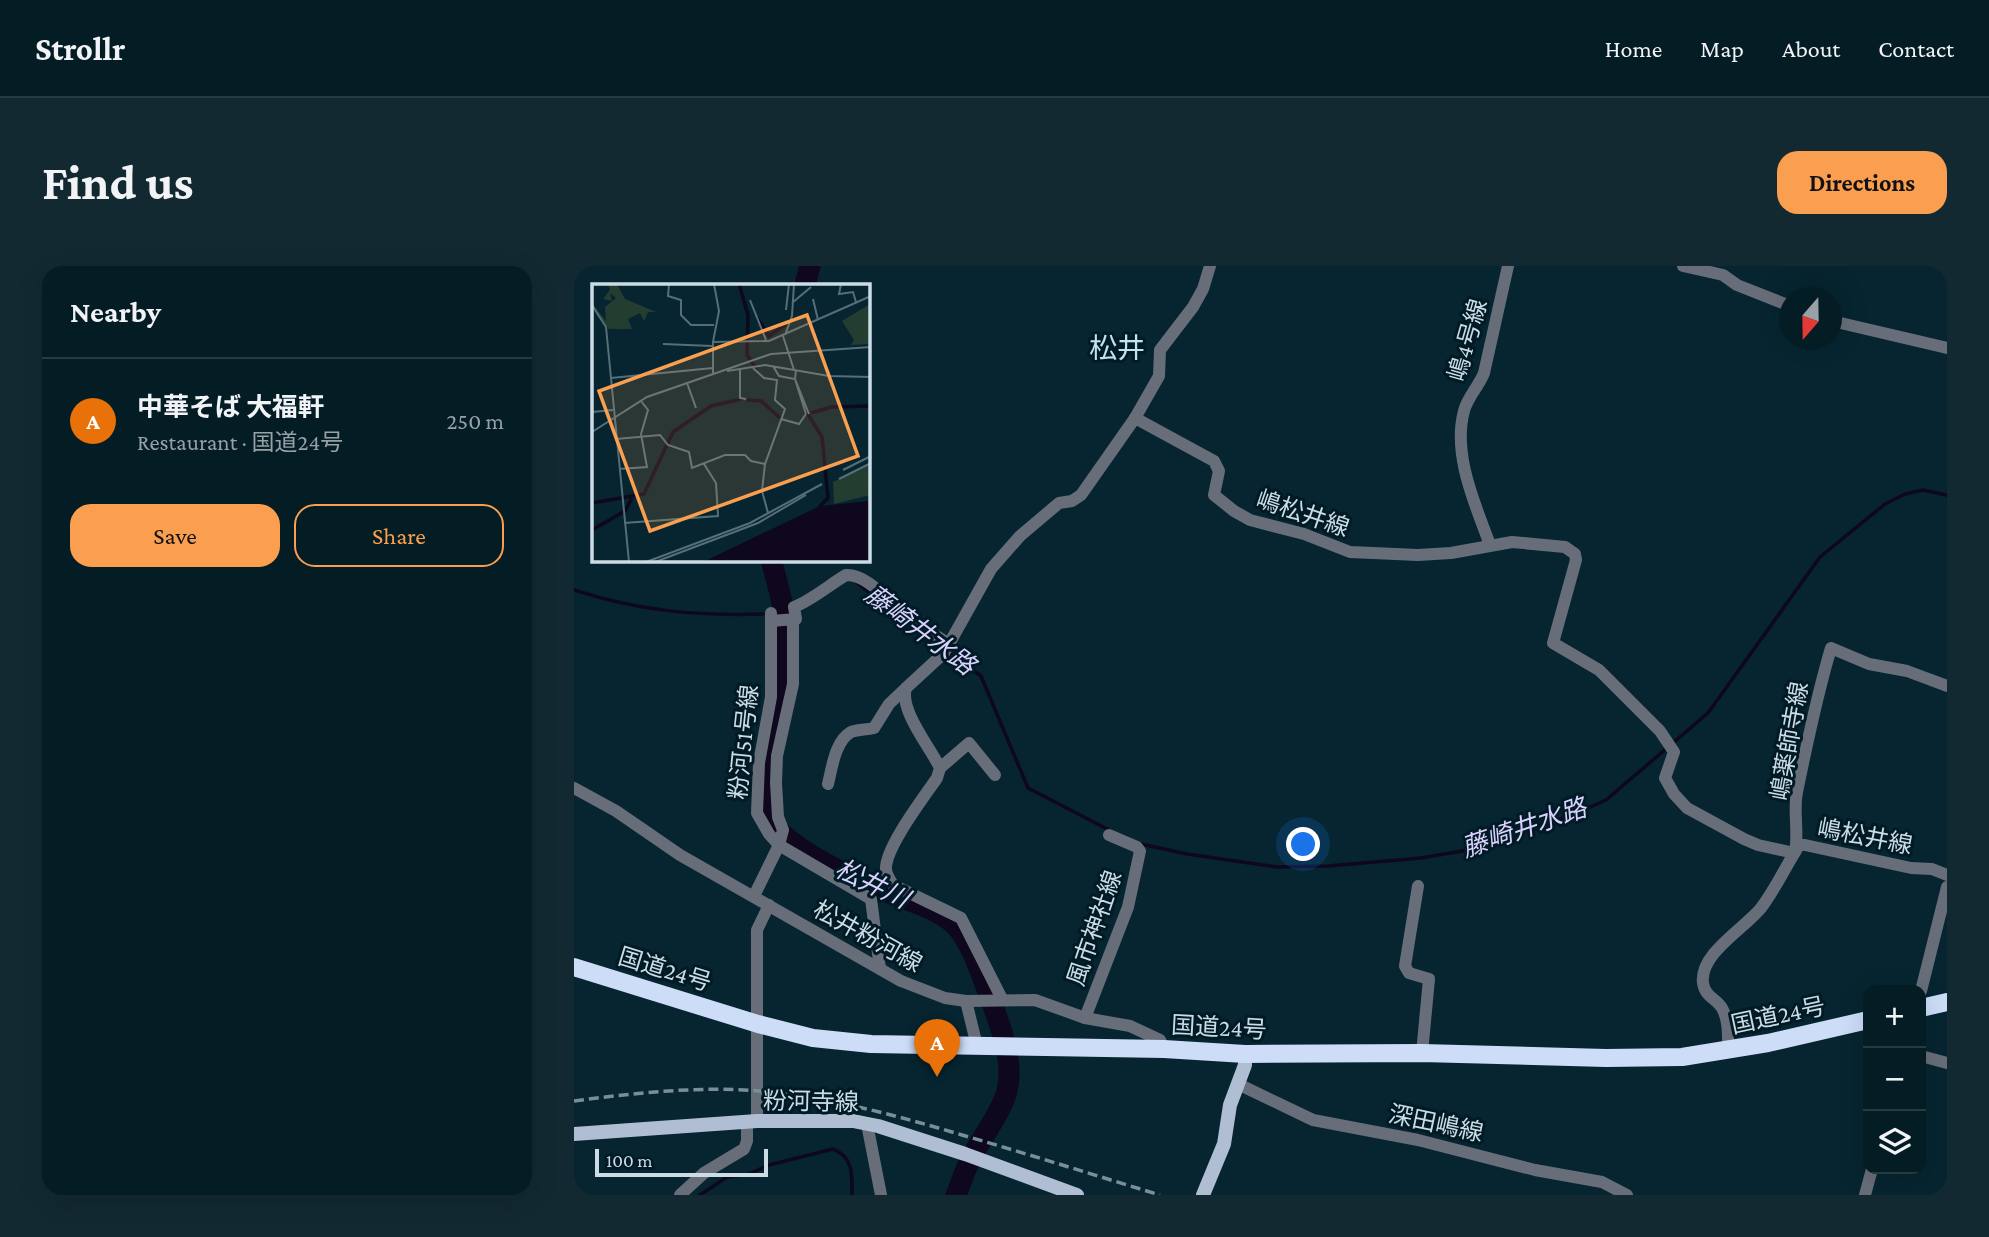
<!DOCTYPE html>
<html lang="en">
<head>
<meta charset="utf-8">
<style>
  body { margin:0; font-family:"Crimson Pro","Noto Sans JP",serif; background:#122931; color:#f1f3f6 }
  .controls { position:absolute; right:21px; bottom:21px; display:grid; overflow:hidden; border-radius:14px; box-shadow:0 7px 28px #0002 }
  .controls button { width:63px; height:63px; display:grid; place-items:center; padding:0; border:0; border-bottom:2px solid #253a41; background:#041c24; color:#f1f3f6; font:35px sans-serif }
  .compass { position:absolute; left:1205px; top:21px; width:63px; height:63px; border-radius:50%; background:#041c24; box-shadow:0 7px 28px #0002; rotate:200deg }
  .scale { position:absolute; left:21px; bottom:18px; width:173px; box-sizing:border-box; padding-left:7px; border:4px solid #ccdce4; border-top:0; font-size:19px; line-height:24px; white-space:nowrap; color:#ccdce4; -webkit-text-stroke:5px #001b26; paint-order:stroke }
  .you { position:absolute; left:730px; top:579px; width:24px; height:24px; margin:-18px; border:5px solid #fff; border-radius:50%; background:#1a73e8; box-shadow:0 0 0 10px #1a73e833 }
  .badge { display:grid; place-items:center; width:46px; height:46px; border-radius:50%; background:#fa9f4f; color:#fff; font-size:23px; font-weight:700 }
  .pin { position:absolute; translate:-50% -58px; filter:drop-shadow(0 2px 4px #0008) }
  .pin::after { content:''; position:absolute; top:37px; width:24px; height:21px; background:inherit; clip-path:polygon(0 0,100% 0,50% 100%) }
  .list { margin:0; padding:0; list-style:none }
  h2 { display:flex; justify-content:space-between; align-items:center; height:91px; margin:0; padding:0 28px; font-size:30px }
  h2 small { font-size:23px; font-weight:400; color:#97a1a6 }
  .list li { display:grid; grid-template-columns:46px 1fr auto; gap:21px; align-items:center; box-sizing:border-box; height:126px; padding:0 28px; border-top:2px solid #253a41 }
  .list b { display:block; font-size:26px; white-space:nowrap }
  .list p { margin:0; font-size:23px; white-space:nowrap; color:#97a1a6 }
  .list em { font-size:23px; font-style:normal; color:#97a1a6 }
  .actions { display:flex; gap:14px; padding:21px 28px }
  .actions a { flex:1; padding:16px 0; border:2px solid #fa9f4f; border-radius:21px; text-align:center; font-size:24px; color:#fa9f4f }
  .actions .main { background:#fa9f4f; color:#111 }
  .icon { flex:none; width:38px; height:38px; fill:none; stroke:currentColor; stroke-width:2; stroke-linecap:round; stroke-linejoin:round }
  .map { position:relative; flex:none; width:1373px; height:929px; overflow:hidden; border-radius:21px }
  header { display:flex; align-items:center; gap:42px; box-sizing:border-box; height:98px; padding:0 35px; background:#041c24; border-bottom:2px solid #253a41 }
  header strong { font-size:33px }
  nav { display:flex; gap:38px; margin-inline-start:auto; font-size:24px }
  .intro { display:flex; align-items:center; justify-content:space-between; box-sizing:border-box; height:168px; padding:0 42px }
  h1 { margin:0; font-size:49px }
  .button { padding:18px 32px; border-radius:21px; background:#fa9f4f; color:#111; font-size:24px; font-weight:700 }
  main { display:flex; gap:42px; padding:0 42px }
  aside { flex:1; background:#041c24; border-radius:21px; box-shadow:0 7px 28px #0002 }
  .map>svg:first-child { display:block }
  .lines { fill:none; stroke-linecap:round; stroke-linejoin:round }
  .stream { stroke:#0e071e; stroke-width:3.5 }
  .river { stroke:#0e071e; stroke-width:21 }
  .minor { stroke:#686e79; stroke-width:12 }
  .major { stroke:#b0bed4; stroke-width:14 }
  .highway { stroke:#cdddf8; stroke-width:18 }
  .rail { stroke:#788f98; stroke-width:3.5; stroke-dasharray:10 5; stroke-linecap:butt }
  .labels { text-anchor:middle; dominant-baseline:central; stroke-width:6; stroke-linejoin:round; paint-order:stroke }
  .street-label { font-size:24px; fill:#ccdce4; stroke:#001b26 }
  .water-label { font-size:26px; font-style:italic; fill:#dad1fd; stroke:#001b26 }
  .quarter-label { font-size:28px; fill:#c0e2f1; stroke:#001b26 }
  .inset-river { fill:none; stroke:#0e071e; stroke-width:3.5 }
  .inset-road { fill:none; stroke:#556e78; stroke-width:2 }
  .view { fill:#fa9f4f; fill-opacity:0.15; stroke:#fa9f4f; stroke-width:3.5 }
  .inset-edge { fill:none; stroke:#ccdce4; stroke-width:3.5 }
</style>
</head>
<body>
<header>
<strong>Strollr</strong>
<nav><a>Home</a><a>Map</a><a>About</a><a>Contact</a></nav>
</header>
<div class="intro"><h1>Find us</h1><a class="button">Directions</a></div>
<main>
<aside>
<h2>Nearby<small></small></h2>
<ul class="list">
<li><span class="badge" style="background:#e8710a">A</span><div><b>中華そば 大福軒</b><p>Restaurant · 国道24号</p></div><em>250 m</em></li>
</ul>
<div class="actions"><a class="main">Save</a><a>Share</a></div>
</aside>
<div class="map">
<svg width="1373" height="929" viewBox="0 0 1373 929">
  <rect width="100%" height="100%" fill="#062530"/>
  <g class="lines">
    <g class="stream">
      <path d="M281,315L321,348"/>
      <path d="M0,324C64,345 122,350 189,348"/>
      <path d="M338,361L407,410L454,522L537,565"/>
      <path d="M567,578L613,588L703,601L754,600L847,592L900,583L1001,548L1032,534L1134,447L1246,291L1311,238L1331,228L1349,224L1373,229"/>
      <path d="M126,929L153,911L175,908L195,899L259,883C280,891 278,910 278,929"/>
    </g>
    <g class="river">
      <path d="M231,19L236,0"/>
      <path d="M197,294C210,338 216,367 211,414C206,455 185,515 198,554C204,575 272,609 293,618C317,629 353,638 375,654C396,668 409,714 418,737C428,764 440,797 433,825C426,850 407,871 396,895C390,905 387,918 382,929"/>
    </g>
    <g class="minor">
      <path d="M1109,0L1149,9L1163,19L1216,40"/>
      <path d="M1258,55L1373,82"/>
      <path d="M561,152L585,110L586,84L619,41L629,23L636,0"/>
      <path d="M916,279C902,240 878,189 890,145C893,132 905,120 910,107L934,0"/>
      <path d="M219,353V418L203,490L202,517L204,551L209,564L205,579L297,633L306,703"/>
      <path d="M197,355L222,353L220,341C238,334 255,319 272,309C294,308 315,337 332,349C346,359 360,369 375,378"/>
      <path d="M366,502L395,477L421,509"/>
      <path d="M254,518C258,502 261,475 277,466C284,463 292,464 300,462L315,438L332,422"/>
      <path d="M0,522L42,545L106,589L327,715L371,732L392,735L461,734L511,752L556,760L586,774L590,783"/>
      <path d="M844,620L831,700L835,707L855,713L848,787"/>
      <path d="M180,630L205,579L195,568L183,547L185,497L197,431V347"/>
      <path d="M1347,725L1373,621"/>
      <path d="M428,733L387,652L319,619C316,614 313,610 312,604C310,583 350,531 363,512L366,502C356,481 325,444 332,422L370,387L417,303L446,270L485,237L498,235L507,229L561,152L640,195L645,205L640,229L660,245L676,254L730,268L776,286L844,289L877,287L938,276L991,281L1001,288L1002,294L979,377L1025,404L1086,465L1100,486L1091,512L1100,528L1113,542L1170,573L1184,579L1216,586H1221L1225,579H1231L1337,602L1358,603L1373,609"/>
      <path d="M392,735L403,780"/>
      <path d="M511,752L554,641L566,585L563,581L535,569"/>
      <path d="M1154,785C1154,771 1155,754 1148,742C1142,732 1131,731 1129,717C1125,688 1171,662 1187,642C1200,625 1210,604 1221,586C1225,566 1219,545 1223,526C1233,477 1243,429 1257,382L1295,398L1333,405L1373,420"/>
      <path d="M1347,790L1373,797"/>
      <path d="M664,818L739,854L844,874L961,904L1028,916L1053,929"/>
      <path d="M183,855V664L195,639"/>
      <path d="M293,858L307,929"/>
      <path d="M106,929L130,907L170,883L173,875V857"/>
      <path d="M1291,929L1298,903"/>
    </g>
    <g class="major">
      <path d="M0,868L183,855H279L304,860L391,888L503,929"/>
      <path d="M629,929L650,878L656,839L671,799V788"/>
    </g>
    <g class="highway">
      <path d="M0,701L184,758L239,772L297,778L590,783L671,788L848,787L1032,792L1108,791L1194,777L1294,754"/>
      <path d="M1347,742L1373,736"/>
    </g>
    <path class="rail" d="M0,835C61,827 123,820 185,825C255,831 321,849 388,869C454,888 520,909 586,929"/>
  </g>
  <g class="labels">
    <g class="street-label">
      <text transform="translate(893 74) rotate(-74)">嶋4号線</text>
      <text transform="translate(729 247) rotate(19)">嶋松井線</text>
      <text transform="translate(1215 475) rotate(-80)">嶋薬師寺線</text>
      <text transform="translate(169 476) rotate(-84)">粉河51号線</text>
      <text transform="translate(1291 570) rotate(11)">嶋松井線</text>
      <text transform="translate(520 662) rotate(-71)">風市神社線</text>
      <text transform="translate(294 670) rotate(29)">松井粉河線</text>
      <text transform="translate(91 703) rotate(17)">国道24号</text>
      <text transform="translate(1204 749) rotate(-12)">国道24号</text>
      <text transform="translate(645 761) rotate(3)">国道24号</text>
      <text transform="translate(237 835) rotate(1)">粉河寺線</text>
      <text transform="translate(862 857) rotate(12)">深田嶋線</text>
    </g>
    <g class="water-label">
      <text transform="translate(346 364) rotate(37)">藤崎井水路</text>
      <text transform="translate(950 562) rotate(-19)">藤崎井水路</text>
      <text transform="translate(298 618) rotate(26)">松井川</text>
    </g>
    <g class="quarter-label">
      <text x="543" y="82">松井</text>
    </g>
  </g>
  <g transform="translate(18 18)">
    <rect width="278" height="278" fill="#062530"/>
    <path d="M16,0H25L33,15L64,28H56L52,37L48,29L36,35L40,45H17L5,32L0,19L14,37L13,23L24,14L18,9L20,17L11,15L18,6ZM278,20V60L259,61L262,56L250,37ZM278,180V211L242,220L241,198Z" fill="#233e30"/>
    <path d="M278,217V278H111L228,222Z" fill="#0e071e"/>
    <path class="inset-river" d="M147,0L156,31L155,71L165,85M165,34L177,52L196,39M155,116L169,117L188,134M214,127L230,153L236,214L227,223M219,129L239,123L279,122M0,219L52,210L81,148L119,122L150,115M0,246L33,227L40,214"/>
    <path class="inset-road" d="M77,0L76,12L89,16V31L99,41H122M249,0L247,10L261,8L264,18M221,15L226,36M158,16L174,56M200,19L219,3M0,21L14,43L37,278M194,26L197,0M193,51L200,32L202,0M191,52L202,86M121,58L127,27L122,0M71,60L120,62M181,82L187,92L203,95L214,130M148,86V114L154,115M204,86L203,95L217,130M135,87L173,81L237,92L279,93M121,89V58L177,57L279,12M19,94L121,84M95,99L104,124M0,128L21,126M189,135L207,140L214,130M0,148L55,113L179,70L279,63M24,155L68,151L76,161L97,168L100,184L133,171H153L159,177L173,180L193,125L183,116L185,96L172,94L161,84M173,180L170,207L176,229M27,185L55,183L49,150L56,126L49,117M251,186L279,172M247,195L279,179M32,239L126,232L124,199L112,180M54,278L158,239L230,200M63,278L166,239L214,211"/>
    <path class="view" d="M215,31L266,172L58,247L7,107Z"/>
    <rect width="278" height="278" class="inset-edge"/>
  </g>
</svg>
<div class="controls">
<button>+</button>
<button>−</button>
<button><svg class="icon" aria-label="layers" viewBox="0 0 24 24"><path d="M12 4l9 5-9 5-9-5zM3 14l9 5 9-5"/></svg></button>
</div>
<svg class="compass" viewBox="-18 -18 36 36"><path d="M0-13l5 13h-10z" fill="#e53935"/><path d="M0 13l5-13h-10z" fill="#97a1a6"/></svg>
<div class="scale">100 m</div>
<div class="you"></div>
<div class="pin badge" style="left:363px;top:811px;background:#e8710a">A</div>
</div>
</main>
</body>
</html>
